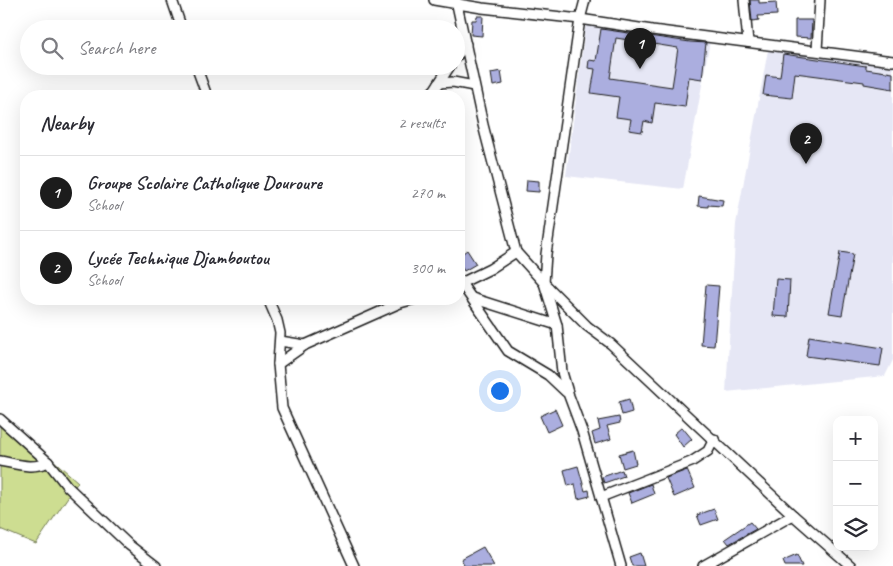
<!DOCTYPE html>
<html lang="en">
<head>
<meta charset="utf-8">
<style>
  body { margin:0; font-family:Caveat,sans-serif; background:#f2f2f3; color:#2b2b33 }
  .controls { position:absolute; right:15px; bottom:15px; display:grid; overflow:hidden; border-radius:10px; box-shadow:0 5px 20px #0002 }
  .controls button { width:45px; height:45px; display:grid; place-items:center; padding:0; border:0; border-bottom:1px solid #e1e1e2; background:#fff; color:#2b2b33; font:25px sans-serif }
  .you { position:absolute; left:499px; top:390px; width:18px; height:18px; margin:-12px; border:4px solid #fff; border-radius:50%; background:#1a73e8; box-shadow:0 0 0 8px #1a73e833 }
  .badge { display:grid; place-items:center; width:32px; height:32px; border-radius:50%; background:#1c1c1c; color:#fff; font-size:16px; font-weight:700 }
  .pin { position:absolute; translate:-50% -41px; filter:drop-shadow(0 1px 2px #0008) }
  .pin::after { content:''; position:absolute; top:26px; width:18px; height:15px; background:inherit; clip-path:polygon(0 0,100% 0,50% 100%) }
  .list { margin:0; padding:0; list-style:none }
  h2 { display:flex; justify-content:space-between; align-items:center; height:65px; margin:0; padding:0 20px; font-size:21px }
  h2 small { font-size:16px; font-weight:400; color:#7c7c81 }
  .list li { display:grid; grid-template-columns:32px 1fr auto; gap:15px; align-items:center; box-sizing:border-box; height:75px; padding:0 20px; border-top:1px solid #e1e1e2 }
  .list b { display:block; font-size:19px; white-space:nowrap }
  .list p { margin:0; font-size:16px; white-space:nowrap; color:#7c7c81 }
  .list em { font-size:16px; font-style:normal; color:#7c7c81 }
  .icon { flex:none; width:28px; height:28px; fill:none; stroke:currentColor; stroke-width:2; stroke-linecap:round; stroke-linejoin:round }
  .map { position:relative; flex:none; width:893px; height:566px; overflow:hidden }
  .search { position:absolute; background:#fff; box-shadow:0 5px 20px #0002; left:20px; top:20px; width:445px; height:55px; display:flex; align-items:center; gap:12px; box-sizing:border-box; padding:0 18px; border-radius:28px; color:#7c7c81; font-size:19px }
  .panel { position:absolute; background:#fff; box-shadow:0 5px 20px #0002; left:20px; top:90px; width:445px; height:215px; border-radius:20px }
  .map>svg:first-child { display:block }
  .built { fill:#e6e7f5 }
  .green { fill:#cddd91; stroke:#747c56 }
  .building { fill:#abaedf; stroke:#1c1c1c; fill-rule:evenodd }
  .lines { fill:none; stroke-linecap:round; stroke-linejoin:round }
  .minor-casing { stroke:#1c1c1c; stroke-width:12 }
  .minor { stroke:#fff; stroke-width:9 }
</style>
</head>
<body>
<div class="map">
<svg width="893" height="566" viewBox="0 0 893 566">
  <rect width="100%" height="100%" fill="#fff"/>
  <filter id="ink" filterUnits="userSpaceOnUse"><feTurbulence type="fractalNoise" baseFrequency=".02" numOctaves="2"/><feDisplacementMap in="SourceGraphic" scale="10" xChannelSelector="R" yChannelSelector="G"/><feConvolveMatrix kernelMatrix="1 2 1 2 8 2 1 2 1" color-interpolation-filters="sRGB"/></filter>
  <g filter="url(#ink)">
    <g class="built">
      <path d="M586,22L710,41L683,189L566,176Z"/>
      <path d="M768,50L893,67V360L885,376L726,392L736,224Z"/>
    </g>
    <path class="green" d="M0,413L78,482L36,544L0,529Z"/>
    <g class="building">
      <path d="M750,0H759V3L776,2L777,15L758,16L759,20L752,21Z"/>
      <path d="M477,16H483L482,36L471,35L472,20H476Z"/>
      <path d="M795,20H812L811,38L795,37Z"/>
      <path d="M601,29L690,42L706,43L702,79L689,77L685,107L655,103L652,123L644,121L642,132L629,130L631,119L616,117L619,97L591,93L595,69L588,68L589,60L596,61ZM616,38L678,48L672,87L610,78Z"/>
      <path d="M783,54L866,66V69L893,73V89L864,84V82L795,73L792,98L763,95L766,75L780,77Z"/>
      <path d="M501,71L503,84L493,86L491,73Z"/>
      <path d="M527,180L539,181V192L526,191Z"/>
      <path d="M699,196L723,200L722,206L708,205V207L698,206Z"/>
      <path d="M467,250L476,264L464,271L459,262V256Z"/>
      <path d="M840,252L853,254L842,315L829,313Z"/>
      <path d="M776,279L790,280L788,317L773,316Z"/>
      <path d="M706,285L719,286L714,346L701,345Z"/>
      <path d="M809,336L883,348L880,366L806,356Z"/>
      <path d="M629,399L632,412L622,415L619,402Z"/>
      <path d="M555,409L562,425L547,432L540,416Z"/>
      <path d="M619,417L620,423L607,426L611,439L595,444L592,433L600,430L598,421Z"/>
      <path d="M682,427L692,439L683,447L674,434Z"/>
      <path d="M633,450L636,464L623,468L619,454Z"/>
      <path d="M578,466L585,491L589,490L590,496L578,499L575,484L568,486L564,470Z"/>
      <path d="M622,470L624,476L604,483L602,477Z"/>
      <path d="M687,470L695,488L674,497L666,478Z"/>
      <path d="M651,484L654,494L632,503L628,493Z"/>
      <path d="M714,509L718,519L701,525L697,515Z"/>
      <path d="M750,522L756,529L729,544L725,539Z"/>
      <path d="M483,547L494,566H465L461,559Z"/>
      <path d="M640,553L644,566H632L629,557Z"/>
      <path d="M797,555L802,566H785L783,561Z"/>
    </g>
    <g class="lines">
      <defs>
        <g id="minor">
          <path d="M172,0L182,29"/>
          <path d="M434,0L482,8L580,19L652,30L893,61"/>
          <path d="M456,0L483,125L516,252L544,283L587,326L611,344L793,515L851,566"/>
          <path d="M585,0L580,19L546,254L544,283L557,325L562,372L569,396L582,431L621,566"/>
          <path d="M744,0L748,42"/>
          <path d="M817,50L820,0"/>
          <path d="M456,57L466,44"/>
          <path d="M196,66L207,96"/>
          <path d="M439,83L453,82L474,86"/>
          <path d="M428,96L435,89L450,66"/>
          <path d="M461,283L508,351L548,375L566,392"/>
          <path d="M459,284L490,269L516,252"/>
          <path d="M472,298L557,325"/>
          <path d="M268,299L277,320L280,333L278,364L282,408L354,566"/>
          <path d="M381,299L400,303"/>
          <path d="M280,341L305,345"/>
          <path d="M278,364L305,345L400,303L415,299"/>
          <path d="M0,419L48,462L67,486L129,545L156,566"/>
          <path d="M0,461C17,464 32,470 48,462"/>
          <path d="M601,497L691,462L708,451L714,439"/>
          <path d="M703,566L793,515"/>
        </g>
      </defs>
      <use href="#minor" class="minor-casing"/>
      <use href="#minor" class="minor"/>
    </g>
  </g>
</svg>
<div class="controls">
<button>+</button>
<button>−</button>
<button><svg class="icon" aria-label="layers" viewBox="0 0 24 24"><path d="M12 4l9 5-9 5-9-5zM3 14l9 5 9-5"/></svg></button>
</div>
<div class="you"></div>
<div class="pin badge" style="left:640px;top:69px">1</div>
<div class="pin badge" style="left:806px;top:164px">2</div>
<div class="search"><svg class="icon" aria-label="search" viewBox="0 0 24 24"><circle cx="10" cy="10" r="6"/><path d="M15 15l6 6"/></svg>Search here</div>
<section class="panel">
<h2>Nearby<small>2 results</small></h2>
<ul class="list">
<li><span class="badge">1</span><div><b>Groupe Scolaire Catholique Douroure</b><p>School</p></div><em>270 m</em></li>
<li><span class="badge">2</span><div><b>Lycée Technique Djamboutou</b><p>School</p></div><em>300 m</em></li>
</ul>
</section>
</div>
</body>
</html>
